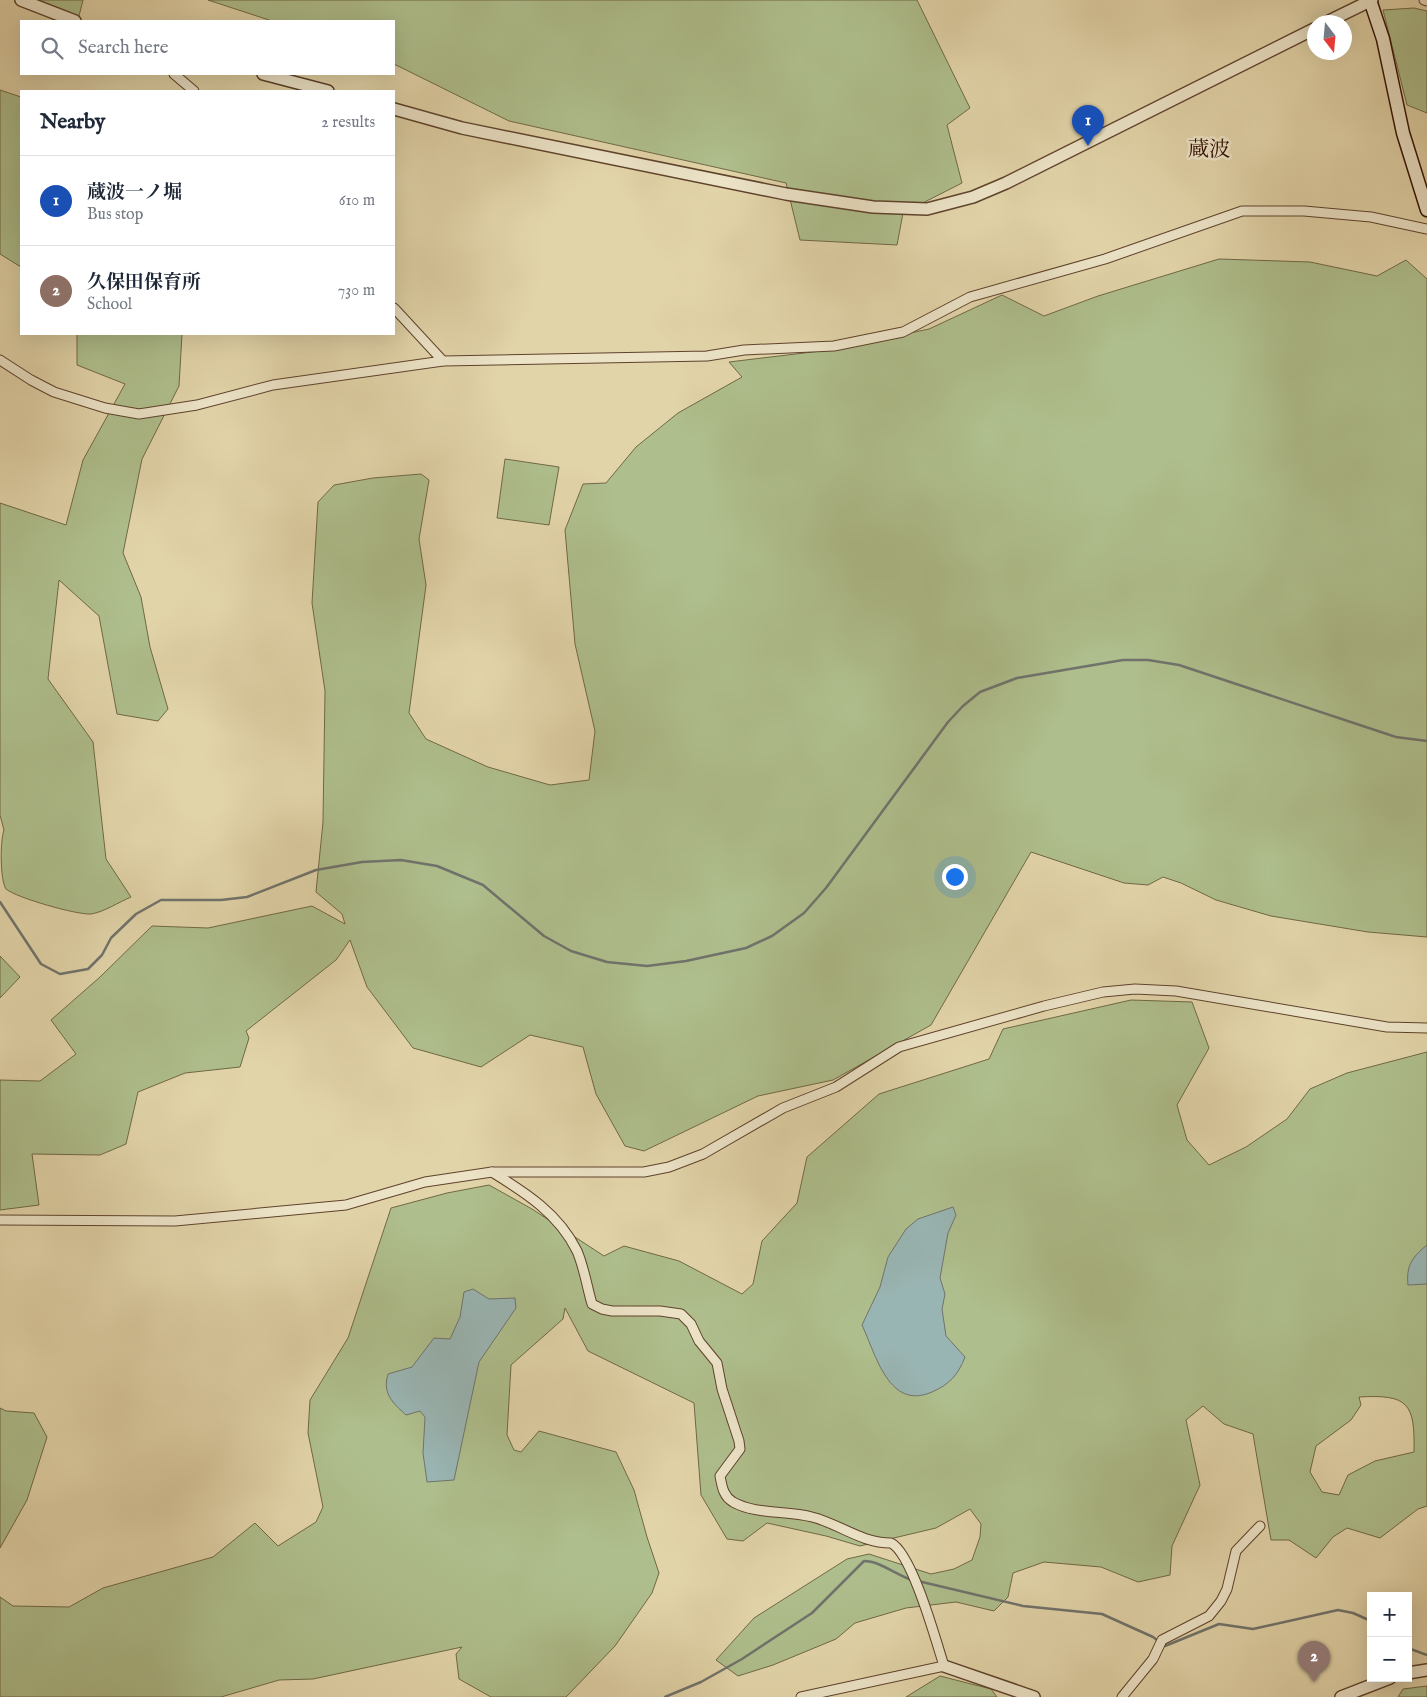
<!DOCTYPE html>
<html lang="en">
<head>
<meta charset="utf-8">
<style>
  body { margin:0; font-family:"IM FELL English","Noto Serif JP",serif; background:#f6f6f7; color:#1f2937 }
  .controls { position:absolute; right:15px; bottom:15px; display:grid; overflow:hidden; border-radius:0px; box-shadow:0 5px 20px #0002 }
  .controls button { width:45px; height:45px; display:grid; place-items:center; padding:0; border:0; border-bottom:1px solid #e0e1e3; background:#fff; color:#1f2937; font:25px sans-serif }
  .compass { position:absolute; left:1307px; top:15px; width:45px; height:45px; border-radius:50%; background:#fff; box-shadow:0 5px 20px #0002; rotate:164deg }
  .you { position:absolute; left:954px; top:876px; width:18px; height:18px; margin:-12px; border:4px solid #fff; border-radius:50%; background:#1a73e8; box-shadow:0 0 0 8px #1a73e833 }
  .badge { display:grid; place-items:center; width:32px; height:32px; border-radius:50%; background:#8f2418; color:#fff; font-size:16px; font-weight:700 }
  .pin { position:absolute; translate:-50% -41px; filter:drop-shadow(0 1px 2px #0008) }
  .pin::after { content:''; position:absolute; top:26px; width:18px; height:15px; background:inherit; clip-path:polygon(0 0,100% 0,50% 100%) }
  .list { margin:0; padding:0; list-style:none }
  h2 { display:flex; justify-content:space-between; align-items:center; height:65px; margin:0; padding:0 20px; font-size:21px }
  h2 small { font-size:16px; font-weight:400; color:#747a83 }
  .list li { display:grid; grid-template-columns:32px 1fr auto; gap:15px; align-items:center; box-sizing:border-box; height:90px; padding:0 20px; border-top:1px solid #e0e1e3 }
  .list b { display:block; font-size:19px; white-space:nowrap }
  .list p { margin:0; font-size:16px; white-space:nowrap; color:#747a83 }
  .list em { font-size:16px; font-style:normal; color:#747a83 }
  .icon { flex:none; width:28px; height:28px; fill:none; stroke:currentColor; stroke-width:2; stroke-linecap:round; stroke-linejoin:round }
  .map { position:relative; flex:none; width:1427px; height:1697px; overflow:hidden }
  .search { position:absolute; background:#fff; box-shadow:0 5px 20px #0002; left:20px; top:20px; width:375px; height:55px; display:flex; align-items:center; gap:12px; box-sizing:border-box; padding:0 18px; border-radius:0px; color:#747a83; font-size:19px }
  .panel { position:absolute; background:#fff; box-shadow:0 5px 20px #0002; left:20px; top:90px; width:375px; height:245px; border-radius:0px }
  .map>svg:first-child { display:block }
  .green { fill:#aebe8c; stroke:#706846; fill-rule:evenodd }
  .water { fill:#99b5b3; stroke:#70736c }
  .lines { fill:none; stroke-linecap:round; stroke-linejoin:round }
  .stream { stroke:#70736c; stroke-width:2.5 }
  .minor-casing { stroke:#5e422b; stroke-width:11 }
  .tertiary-casing { stroke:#5e422b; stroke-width:14 }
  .secondary-casing { stroke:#321101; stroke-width:15 }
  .minor { stroke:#ece3c7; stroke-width:9 }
  .tertiary { stroke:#ece3c7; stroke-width:11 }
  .secondary { stroke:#ece3c7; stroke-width:12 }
  .labels { text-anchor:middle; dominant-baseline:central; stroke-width:5; stroke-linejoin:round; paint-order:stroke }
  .quarter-label { font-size:21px; fill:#321101; stroke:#ece3c7 }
</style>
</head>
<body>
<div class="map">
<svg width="1427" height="1697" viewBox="0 0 1427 1697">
  <rect width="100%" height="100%" fill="#e2d4a9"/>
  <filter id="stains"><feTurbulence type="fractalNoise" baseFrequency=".004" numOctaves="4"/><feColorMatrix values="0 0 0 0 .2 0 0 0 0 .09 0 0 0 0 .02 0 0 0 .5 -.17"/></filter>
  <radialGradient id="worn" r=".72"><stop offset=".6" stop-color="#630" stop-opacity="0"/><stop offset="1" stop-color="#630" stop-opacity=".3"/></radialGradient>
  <g class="green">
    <path d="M33,0H83L79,16Z"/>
    <path d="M208,0H917L970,108L947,125L962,183L903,213L897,245L800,240L786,183L509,121L394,64V21H272Z"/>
    <path d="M1414,8L1427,11V113L1407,105L1383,10Z"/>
    <path d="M0,90L21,97V267L0,254Z"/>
    <path d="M1219,259L1310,262L1377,276L1406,260L1427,279V937L1368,932L1271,916L1216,900L1181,883L1163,877L1148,885L1124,883L1031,852L931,1025L833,1080L758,1096L644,1151L625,1146L596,1094L583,1047L530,1035L481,1067L413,1048L367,987L350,940L336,960L246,1031L249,1038L240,1067L185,1073L138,1092L126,1144L100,1155L32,1154L39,1205L0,1210V1080L40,1081L76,1054L51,1020L100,977L152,926L208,928L312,906L345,924L342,914L316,892L323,822L325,691L312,603L318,502L334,485L373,478L421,474L429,480L419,539L426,585L409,713L426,739L488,767L550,785L589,780L595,731L575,644L565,530L583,484L606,483L636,447L678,413L742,377L729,362L829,350L929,329L1002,295L1044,316L1098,296Z"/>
    <path d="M77,334H182L179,386L142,459L123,553L141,597L150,647L168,709L158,721L117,714L99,616L59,580L48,679L93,742L106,859L131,897C119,902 104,912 91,914C77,915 17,898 6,889C0,880 0,841 4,830L0,815V503L66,525L83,460L125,384L77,365Z"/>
    <path d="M505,459L559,467L549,525L497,518Z"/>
    <path d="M0,956L20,977L0,998Z"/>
    <path d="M1131,1000L1192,1002L1209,1048L1177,1105L1187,1140L1209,1165L1246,1147L1287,1119L1310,1089L1347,1073L1427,1052V1506L1418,1509L1380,1538L1347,1528L1333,1537L1316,1558L1289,1540H1271L1253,1434L1224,1424L1203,1406L1186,1420L1200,1485L1172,1546L1170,1575L1138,1582L1101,1567L1044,1562L1013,1573L1008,1597L994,1611L956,1602L906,1608L855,1623L836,1639L773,1665L738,1676L716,1660L754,1618L847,1559L869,1554L931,1574L954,1569L972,1560L980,1537L981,1524L970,1509L936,1528L860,1546L826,1536L767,1523L743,1541L727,1539L701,1495L694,1403L588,1351L565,1308L563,1319L511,1365L507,1435L514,1450L521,1452L539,1431L616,1452L634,1490L647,1537L659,1573L652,1593L615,1646L566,1697H491L459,1679L456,1654L462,1647L313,1679L279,1680L221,1697H0V1597L13,1606L69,1607L103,1588L213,1557L255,1523L278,1546L316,1522L323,1507L308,1433L310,1400L348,1338L391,1208L447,1193L489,1185L532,1209L604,1256L624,1246L679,1261L742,1294L753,1284L762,1241L797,1203L807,1157L879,1094L989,1059L1003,1029ZM1359,1397C1409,1394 1415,1404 1414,1452L1375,1461L1348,1475L1339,1495L1322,1492L1310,1472L1316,1446L1351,1420L1361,1405Z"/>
    <path d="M0,1408L6,1411L34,1413L47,1437L27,1500L0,1548Z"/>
    <path d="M940,1676L991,1689L997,1697H906Z"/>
    <path d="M1427,1686V1697H1398L1403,1689Z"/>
  </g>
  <g class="water">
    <path d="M953,1207L956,1215L948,1233L940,1278L945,1294L942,1309L946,1336L965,1357C958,1375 950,1384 932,1392C889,1411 876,1355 862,1325L880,1287L888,1257L906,1229L918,1219Z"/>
    <path d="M1427,1245V1284L1408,1285C1406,1266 1412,1257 1427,1245Z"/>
    <path d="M473,1289L489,1299L515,1298L516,1308L479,1362L454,1480L427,1482L423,1453L425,1417L420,1411L406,1415C393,1403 382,1394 388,1374L412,1367L434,1338L450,1339L460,1317L464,1292Z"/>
  </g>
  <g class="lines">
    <g class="stream">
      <path d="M0,902L41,964L60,974L88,969L102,955L111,938L136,914L161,900H221L247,897L316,870L362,862L401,860L437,866L483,885L544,936L571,951L607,962L647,966L686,961L746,948L772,936L804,913L826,888L948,722L963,706L980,692L1017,678L1123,660H1148L1179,665L1396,737L1427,741"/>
      <path d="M918,1581L1023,1606L1102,1614L1153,1637L1165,1646L1219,1624L1253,1629L1338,1610L1353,1613L1371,1621"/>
      <path d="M1408,1648L1427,1655"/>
      <path d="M665,1697L701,1682L742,1659L812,1613L864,1561C880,1561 896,1575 912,1580"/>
    </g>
    <defs>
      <g id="minor">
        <path d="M1424,0L1427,1"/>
        <path d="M174,74L194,91"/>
        <path d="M394,308L443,361"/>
        <path d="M0,360L31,380L54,392L105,408L139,414L197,405L273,385L443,361L707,356L744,350L834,346L903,332L970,297L1105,259L1242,211H1304L1371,217L1427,229"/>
        <path d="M492,1172C526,1193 559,1214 577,1251C584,1267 587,1287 592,1304L602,1309L612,1311H660L681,1314L691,1324L699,1341L717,1363L722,1389L739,1441L740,1449L720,1476C722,1486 723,1496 733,1502C756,1515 787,1510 812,1517C840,1524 861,1543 891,1543C912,1553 936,1641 944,1666L801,1697"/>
        <path d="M0,1220L175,1221L346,1205L425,1182L492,1172H644L669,1167L703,1154L783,1108L836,1087L899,1047L1044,1006L1103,992L1135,989L1176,991L1387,1027L1427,1028"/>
        <path d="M1122,1697L1153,1659L1162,1640L1209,1616L1221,1601L1227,1589L1236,1551L1260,1526"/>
      </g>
      <g id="tertiary">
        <path d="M21,0L75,21"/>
        <path d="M1327,22L1372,0"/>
        <path d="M263,74L328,91"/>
        <path d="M394,109L462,128L786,194L873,207L927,209L973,197L1006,183L1314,29"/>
        <path d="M944,1666L1034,1697"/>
        <path d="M1408,1673L1427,1670"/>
        <path d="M1341,1697L1390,1678"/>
      </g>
      <path id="secondary" d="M1370,0L1383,39L1403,133L1427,210"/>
    </defs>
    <use href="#minor" class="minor-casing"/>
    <use href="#tertiary" class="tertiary-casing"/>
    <use href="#secondary" class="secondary-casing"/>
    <use href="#minor" class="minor"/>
    <use href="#tertiary" class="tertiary"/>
    <use href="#secondary" class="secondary"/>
  </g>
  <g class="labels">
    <g class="quarter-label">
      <text x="1209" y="150">蔵波</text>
    </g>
  </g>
  <rect width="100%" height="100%" filter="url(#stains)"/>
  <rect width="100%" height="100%" fill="url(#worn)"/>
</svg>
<div class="controls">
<button>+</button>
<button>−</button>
</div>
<svg class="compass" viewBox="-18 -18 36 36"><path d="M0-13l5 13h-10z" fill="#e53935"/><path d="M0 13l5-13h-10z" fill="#747a83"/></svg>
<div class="you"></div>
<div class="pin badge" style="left:1088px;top:146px;background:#1a4fb4">1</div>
<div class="pin badge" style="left:1314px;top:1682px;background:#8d6e63">2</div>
<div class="search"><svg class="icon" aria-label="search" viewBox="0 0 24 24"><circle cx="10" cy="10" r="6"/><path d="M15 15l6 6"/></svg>Search here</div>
<section class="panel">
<h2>Nearby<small>2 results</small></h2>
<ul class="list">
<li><span class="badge" style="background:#1a4fb4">1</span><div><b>蔵波一ノ堀</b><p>Bus stop</p></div><em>610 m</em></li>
<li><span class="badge" style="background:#8d6e63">2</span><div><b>久保田保育所</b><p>School</p></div><em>730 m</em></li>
</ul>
</section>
</div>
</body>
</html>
